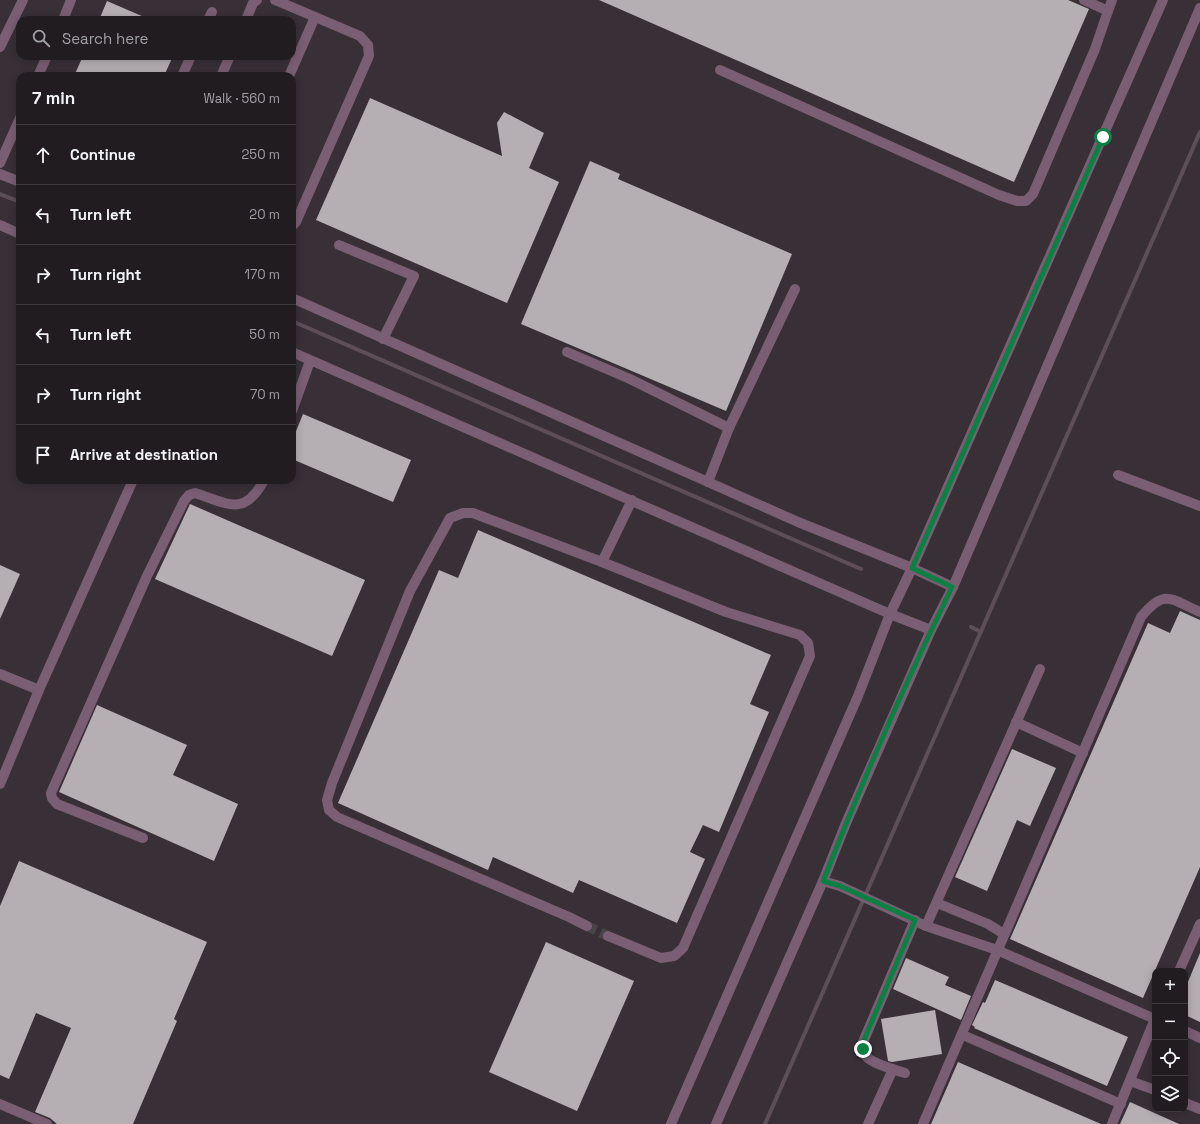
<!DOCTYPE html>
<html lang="en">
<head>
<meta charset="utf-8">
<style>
  body { margin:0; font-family:"Space Grotesk",sans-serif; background:#2d292d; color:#f1f3f6 }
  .controls { position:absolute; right:12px; bottom:12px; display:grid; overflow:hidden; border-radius:8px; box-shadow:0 2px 10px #0003 }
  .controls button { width:36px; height:36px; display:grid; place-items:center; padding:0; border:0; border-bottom:1px solid #3d3a3e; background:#201c20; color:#f1f3f6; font:20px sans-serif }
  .stop { position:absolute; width:12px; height:12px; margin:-9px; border:3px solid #0b8043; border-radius:50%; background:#fff }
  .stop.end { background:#0b8043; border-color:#fff; box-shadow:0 1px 4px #0008 }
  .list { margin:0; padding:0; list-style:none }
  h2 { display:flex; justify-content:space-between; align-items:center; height:52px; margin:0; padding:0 16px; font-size:17px }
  h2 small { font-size:13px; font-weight:400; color:#a2a1a5 }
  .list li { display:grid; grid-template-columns:26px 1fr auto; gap:12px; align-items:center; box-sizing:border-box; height:60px; padding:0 16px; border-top:1px solid #3d3a3e }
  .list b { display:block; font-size:15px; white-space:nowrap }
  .list em { font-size:13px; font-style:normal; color:#a2a1a5 }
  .icon { flex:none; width:22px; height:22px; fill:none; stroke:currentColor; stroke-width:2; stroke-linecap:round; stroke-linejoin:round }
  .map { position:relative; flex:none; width:1200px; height:1124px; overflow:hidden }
  .search { position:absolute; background:#201c20; box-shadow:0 2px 10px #0003; left:16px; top:16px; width:280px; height:44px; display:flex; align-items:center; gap:10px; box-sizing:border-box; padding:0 14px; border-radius:12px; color:#a2a1a5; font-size:15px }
  .panel { position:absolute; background:#201c20; box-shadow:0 2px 10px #0003; left:16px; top:72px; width:280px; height:412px; border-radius:12px }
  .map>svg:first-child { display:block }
  .built { fill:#393037; fill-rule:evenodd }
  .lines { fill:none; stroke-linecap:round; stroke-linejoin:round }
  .stream { stroke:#5d4e5a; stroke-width:4 }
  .building { fill:#b5afb3 }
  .minor-tunnel { stroke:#484447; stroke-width:10; stroke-dasharray:10 5; stroke-linecap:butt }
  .minor { stroke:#7a5e74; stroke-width:10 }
  .route { stroke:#0b8043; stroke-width:5 }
</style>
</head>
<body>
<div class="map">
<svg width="1200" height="1124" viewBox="0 0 1200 1124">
  <rect width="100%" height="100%" fill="#2b262a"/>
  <path class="built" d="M0,0H1200V1124H0ZM20,20H292V56H20ZM20,76H292V480H20ZM1155,971H1185V1109H1155Z"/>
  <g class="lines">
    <g class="stream">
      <path d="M0,194L20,202"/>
      <path d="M292,321L861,569"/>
      <path d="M971,627L981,632"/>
      <path d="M765,1124L1200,132"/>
    </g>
  </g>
  <g class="building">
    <path d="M599,0H1068L1089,9L1014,182Z"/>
    <path d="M107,1L151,20H99Z"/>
    <path d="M83,56H173L164,76H74Z"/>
    <path d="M370,98L502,156L497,123L504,112L544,133L529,168L559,182L507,303L316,220Z"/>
    <path d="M590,161L620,174L618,179L792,254L726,411L521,324Z"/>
    <path d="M303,414L411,460L393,502L292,459V441Z"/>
    <path d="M190,504L365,580L332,656L155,579Z"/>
    <path d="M478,530L771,655L750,704L769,712L719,832L703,825L690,852L705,859L677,923L579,880L573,893L493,857L488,870L338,803L439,570L458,578Z"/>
    <path d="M0,565L20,574L0,619Z"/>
    <path d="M1180,611L1200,620V867L1143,998L1010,939L1148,623L1170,633Z"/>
    <path d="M97,705L187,745L173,775L238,804L214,861L59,792Z"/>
    <path d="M1012,749L1056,768L1030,826L1017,820L987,891L955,877Z"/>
    <path d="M19,861L207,942L174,1019L177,1021L133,1124H57L50,1118L35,1112L71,1028L36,1013L9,1079L0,1075V906Z"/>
    <path d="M546,942L634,981L577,1111L489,1072Z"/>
    <path d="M1200,953V1022L1185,1015V989Z"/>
    <path d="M906,958L949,977L945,985L971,996L961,1020L893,989Z"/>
    <path d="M995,980L1128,1037L1107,1086L974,1028L975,1027L972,1025L983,1002L985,1003Z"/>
    <path d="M935,1010L942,1054L892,1062L888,1061L881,1019Z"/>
    <path d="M958,1062L1101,1124H931Z"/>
    <path d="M1130,1102L1179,1124H1120Z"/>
  </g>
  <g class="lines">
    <path class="minor-tunnel" d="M587,926L608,936"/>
    <g class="minor">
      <path d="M275,0L360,36L368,45L369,56L296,222L292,226"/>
      <path d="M1084,0L1108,11L1112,0"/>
      <path d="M63,20L71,0"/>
      <path d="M208,20L212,12"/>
      <path d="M246,20L253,3L257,0"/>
      <path d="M0,47L23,0"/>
      <path d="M720,70L999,195L1017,201H1026L1033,194L1095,49L1108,11"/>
      <path d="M38,76L47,56"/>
      <path d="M182,76L191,56"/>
      <path d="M221,76L230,56"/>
      <path d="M289,76L315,17"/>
      <path d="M0,163L20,118"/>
      <path d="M0,174L20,182"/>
      <path d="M0,225L20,234"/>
      <path d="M339,245L414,276L383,339"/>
      <path d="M292,298L708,482L798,522L912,568L953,587"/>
      <path d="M292,352L890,614L931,630"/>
      <path d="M567,352L630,379L729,428"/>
      <path d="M292,411L310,361"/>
      <path d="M1118,475L1200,506"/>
      <path d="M708,482L729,428L795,289"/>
      <path d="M0,674L39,690"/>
      <path d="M1016,722L1083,753"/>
      <path d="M0,784L39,690L133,480"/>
      <path d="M143,838L57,804L52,798L51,793L147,576L184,501L189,495L195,493C227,503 244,518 264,480"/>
      <path d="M823,881L840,886L926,926L997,950L1155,1019"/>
      <path d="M937,903L988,924L1004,934"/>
      <path d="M587,926L569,917L337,817L329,810L327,800L332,783L410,591L450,518L463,513H473L602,562"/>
      <path d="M926,926L1040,669"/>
      <path d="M608,936L661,958L674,956L683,948L810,656L808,643L800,635L726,612L602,562L632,500"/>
      <path d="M1179,971L1200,924"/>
      <path d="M1185,1031L1200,1038"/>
      <path d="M963,1035L1121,1104"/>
      <path d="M905,1073C895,1070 870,1063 865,1055C862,1051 863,1046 863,1042L915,920"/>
      <path d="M1130,1081L1155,1090"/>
      <path d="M1185,1103L1200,1109"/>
      <path d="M0,1104L47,1124"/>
      <path d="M671,1124L858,696L890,614L912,568L1163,0"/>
      <path d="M716,1124L823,881L846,823L931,630L953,587L1200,8"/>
      <path d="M868,1124L893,1069"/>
      <path d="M923,1124L1141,617C1165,588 1170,599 1200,612"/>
      <path d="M1112,1124L1155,1019"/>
    </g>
  </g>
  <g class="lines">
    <path class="route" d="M863,1049V1042L915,920L840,886L823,881C862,782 905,683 952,587L912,568L1103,137"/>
  </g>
</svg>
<div class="controls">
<button>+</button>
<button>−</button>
<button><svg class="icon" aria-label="locate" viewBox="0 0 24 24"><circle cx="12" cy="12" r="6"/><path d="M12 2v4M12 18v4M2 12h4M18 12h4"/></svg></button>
<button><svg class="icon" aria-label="layers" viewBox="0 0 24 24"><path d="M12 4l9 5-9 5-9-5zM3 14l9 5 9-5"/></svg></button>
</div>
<div class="stop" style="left:1103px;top:137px"></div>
<div class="stop end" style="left:863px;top:1049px"></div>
<div class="search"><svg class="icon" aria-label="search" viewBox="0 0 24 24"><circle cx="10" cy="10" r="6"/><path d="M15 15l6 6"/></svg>Search here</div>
<section class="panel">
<h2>7 min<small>Walk · 560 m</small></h2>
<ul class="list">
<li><svg class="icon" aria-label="ahead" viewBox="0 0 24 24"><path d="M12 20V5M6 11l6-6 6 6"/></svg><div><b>Continue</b></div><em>250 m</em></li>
<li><svg class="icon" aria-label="left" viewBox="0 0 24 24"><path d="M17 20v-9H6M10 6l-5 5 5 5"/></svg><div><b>Turn left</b></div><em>20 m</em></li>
<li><svg class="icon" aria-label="right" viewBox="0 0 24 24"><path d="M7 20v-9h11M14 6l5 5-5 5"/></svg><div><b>Turn right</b></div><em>170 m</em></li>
<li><svg class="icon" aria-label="left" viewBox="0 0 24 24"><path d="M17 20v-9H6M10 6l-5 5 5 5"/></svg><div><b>Turn left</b></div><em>50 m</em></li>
<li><svg class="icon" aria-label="right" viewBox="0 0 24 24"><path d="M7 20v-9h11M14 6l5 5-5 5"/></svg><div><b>Turn right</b></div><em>70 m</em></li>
<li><svg class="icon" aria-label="arrive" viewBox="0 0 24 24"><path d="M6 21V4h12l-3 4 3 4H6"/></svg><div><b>Arrive at destination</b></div></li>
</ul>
</section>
</div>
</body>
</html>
